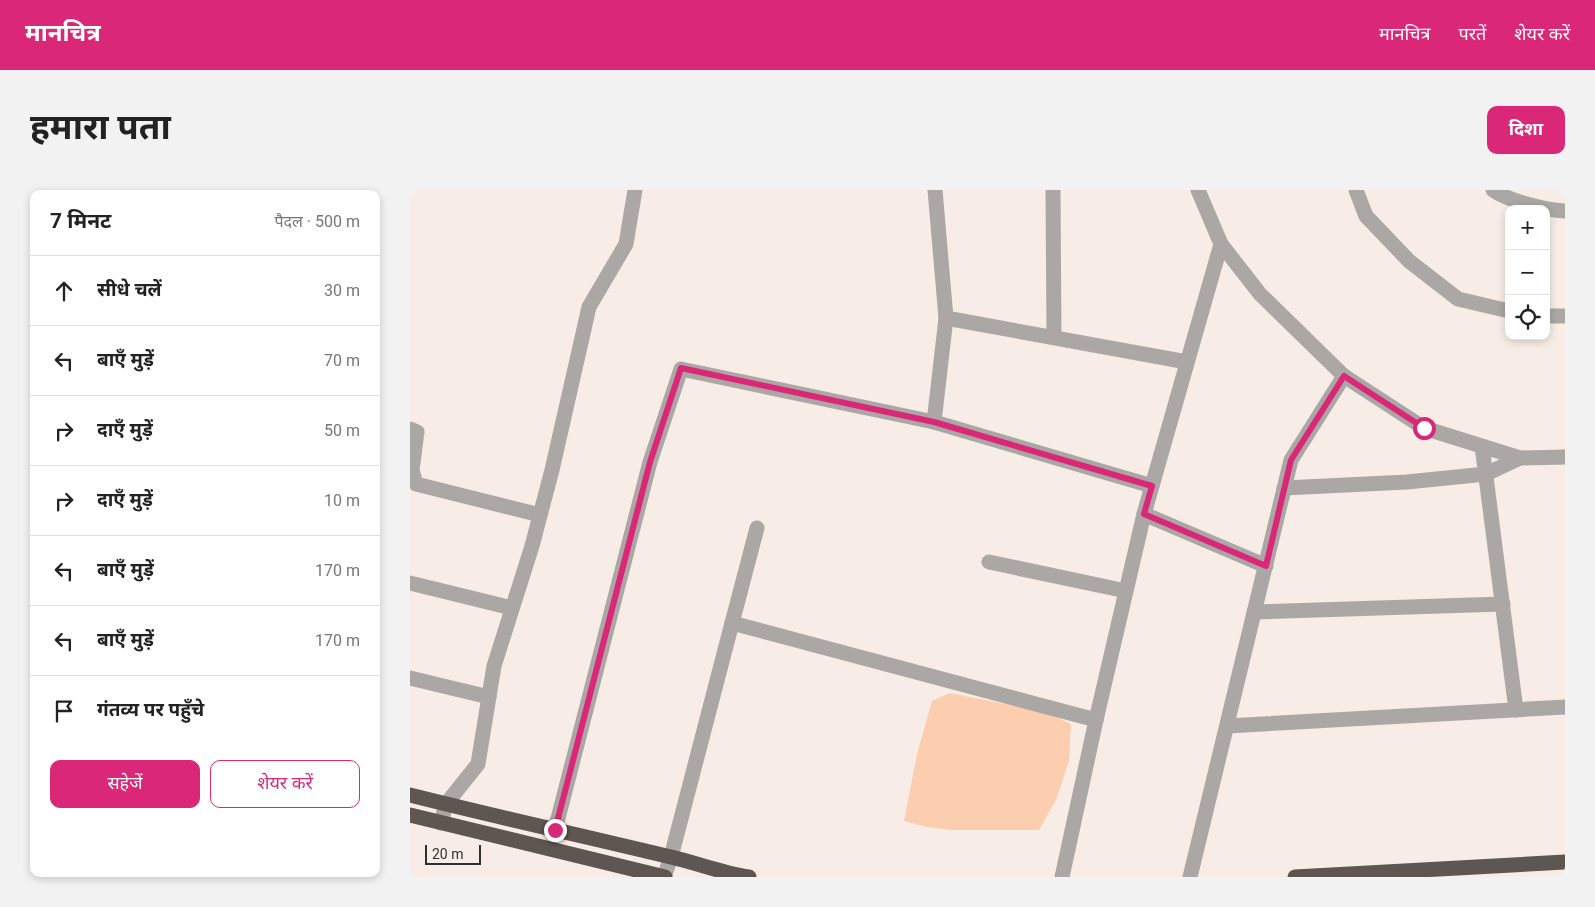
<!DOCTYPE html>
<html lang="hi">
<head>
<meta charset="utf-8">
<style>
  body { margin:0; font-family:Roboto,"Noto Sans Devanagari",sans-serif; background:#f2f2f2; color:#222 }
  .controls { position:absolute; right:15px; top:15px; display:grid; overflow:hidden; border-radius:10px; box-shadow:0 2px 8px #0003 }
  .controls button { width:45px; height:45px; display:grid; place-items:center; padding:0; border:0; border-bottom:1px solid #e0e0e0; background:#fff; color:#222; font:25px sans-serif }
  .scale { position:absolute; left:15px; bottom:12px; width:56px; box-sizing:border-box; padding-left:5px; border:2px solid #332f2d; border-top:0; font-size:14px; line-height:18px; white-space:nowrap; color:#332f2d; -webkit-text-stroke:4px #f7ede6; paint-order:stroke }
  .stop { position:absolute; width:15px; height:15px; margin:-11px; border:4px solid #db2777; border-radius:50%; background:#fff }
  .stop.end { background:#db2777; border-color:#fff; box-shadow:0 1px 5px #0008 }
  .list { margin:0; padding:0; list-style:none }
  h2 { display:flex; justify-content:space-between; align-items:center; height:65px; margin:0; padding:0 20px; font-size:21px }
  h2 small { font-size:16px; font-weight:400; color:#767676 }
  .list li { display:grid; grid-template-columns:32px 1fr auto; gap:15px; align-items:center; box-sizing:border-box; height:70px; padding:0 20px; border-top:1px solid #e0e0e0 }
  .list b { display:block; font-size:19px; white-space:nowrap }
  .list em { font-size:16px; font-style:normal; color:#767676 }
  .actions { display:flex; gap:10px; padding:15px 20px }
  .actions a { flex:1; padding:11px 0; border:1px solid #db2777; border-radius:10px; text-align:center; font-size:18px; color:#db2777 }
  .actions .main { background:#db2777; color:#fff }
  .icon { flex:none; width:28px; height:28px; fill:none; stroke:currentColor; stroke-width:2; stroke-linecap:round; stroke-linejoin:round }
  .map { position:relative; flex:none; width:1155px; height:687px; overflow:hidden; border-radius:10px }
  header { display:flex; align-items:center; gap:30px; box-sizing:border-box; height:70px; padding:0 25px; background:#db2777; color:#fff }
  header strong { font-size:24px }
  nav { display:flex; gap:28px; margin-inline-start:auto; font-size:18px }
  .intro { display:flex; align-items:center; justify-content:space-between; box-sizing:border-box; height:120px; padding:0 30px }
  h1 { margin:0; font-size:35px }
  .button { padding:12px 22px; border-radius:10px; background:#db2777; color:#fff; font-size:18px; font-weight:700 }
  main { display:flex; gap:30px; padding:0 30px }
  aside { flex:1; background:#fff; border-radius:10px; box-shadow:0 2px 8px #0003 }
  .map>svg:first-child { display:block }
  .green { fill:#fdcdaf }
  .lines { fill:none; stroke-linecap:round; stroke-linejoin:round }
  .minor { stroke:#aba7a4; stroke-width:15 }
  .highway { stroke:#5f5651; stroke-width:15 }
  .route { stroke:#db2777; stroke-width:6 }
</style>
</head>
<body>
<header>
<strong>मानचित्र</strong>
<nav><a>मानचित्र</a><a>परतें</a><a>शेयर करें</a></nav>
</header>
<div class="intro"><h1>हमारा पता</h1><a class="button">दिशा</a></div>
<main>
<aside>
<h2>7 मिनट<small>पैदल · 500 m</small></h2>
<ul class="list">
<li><svg class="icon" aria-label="ahead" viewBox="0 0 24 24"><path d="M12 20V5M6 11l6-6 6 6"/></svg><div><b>सीधे चलें</b></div><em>30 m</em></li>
<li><svg class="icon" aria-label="left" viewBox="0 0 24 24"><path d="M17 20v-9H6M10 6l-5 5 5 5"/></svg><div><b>बाएँ मुड़ें</b></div><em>70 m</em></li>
<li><svg class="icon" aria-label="right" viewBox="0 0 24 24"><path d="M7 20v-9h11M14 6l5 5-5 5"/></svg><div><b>दाएँ मुड़ें</b></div><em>50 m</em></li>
<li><svg class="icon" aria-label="right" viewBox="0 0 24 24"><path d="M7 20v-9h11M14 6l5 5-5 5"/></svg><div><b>दाएँ मुड़ें</b></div><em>10 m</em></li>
<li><svg class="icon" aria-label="left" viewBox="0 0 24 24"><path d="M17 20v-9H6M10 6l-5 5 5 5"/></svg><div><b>बाएँ मुड़ें</b></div><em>170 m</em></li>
<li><svg class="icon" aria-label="left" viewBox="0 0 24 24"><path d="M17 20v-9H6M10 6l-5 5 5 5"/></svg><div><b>बाएँ मुड़ें</b></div><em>170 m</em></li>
<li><svg class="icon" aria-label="arrive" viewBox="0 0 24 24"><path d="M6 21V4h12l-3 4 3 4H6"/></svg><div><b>गंतव्य पर पहुँचे</b></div></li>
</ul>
<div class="actions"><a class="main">सहेजें</a><a>शेयर करें</a></div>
</aside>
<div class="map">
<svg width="1155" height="687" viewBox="0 0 1155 687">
  <rect width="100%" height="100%" fill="#f7ede6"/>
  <path class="green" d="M540,503L636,522L661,534L659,571L647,608L629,640H540L517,637L494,631L507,564L522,511Z"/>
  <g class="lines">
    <g class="minor">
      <path d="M525,0L536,128L777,172"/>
      <path d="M643,0L644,147"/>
      <path d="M788,0L811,54L850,104L934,186L1014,238L1110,268L1155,267"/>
      <path d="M946,0L956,26L999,71L1048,109L1099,121"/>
      <path d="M1083,0C1099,11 1135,20 1155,21"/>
      <path d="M1136,126H1155"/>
      <path d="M536,128L524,232L742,296"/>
      <path d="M0,239L7,242L2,280L6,294L130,325"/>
      <path d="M1072,256L1106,520"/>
      <path d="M874,298L997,292L1076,284L1110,268"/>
      <path d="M734,324L856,376"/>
      <path d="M347,338L322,433L686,530"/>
      <path d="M579,372L716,401"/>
      <path d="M0,393L102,418"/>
      <path d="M844,422L1093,414"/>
      <path d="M0,488L79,507"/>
      <path d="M817,536L1155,517"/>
      <path d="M31,633L36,614L68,574L84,476L122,356L142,280L179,117L216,54L225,0"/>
      <path d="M145,640L240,272L271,179L524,232"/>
      <path d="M254,687L261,667L322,433"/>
      <path d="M652,687L686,530L734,324L811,54"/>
      <path d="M780,687L881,270L934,186"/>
    </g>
    <g class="highway">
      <path d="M0,605C87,627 174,646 261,667C287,673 312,683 339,687"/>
      <path d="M0,625L255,687"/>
      <path d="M885,687L1155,672"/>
    </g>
  </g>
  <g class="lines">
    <path class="route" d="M145,640L240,272L271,178L524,232L742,296L734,324L856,376L881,270L934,186L1014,238"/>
  </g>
</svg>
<div class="controls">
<button>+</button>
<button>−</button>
<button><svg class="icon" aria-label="locate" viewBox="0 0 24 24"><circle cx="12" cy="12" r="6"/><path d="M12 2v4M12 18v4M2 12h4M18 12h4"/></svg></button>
</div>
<div class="scale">20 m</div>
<div class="stop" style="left:1014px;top:238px"></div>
<div class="stop end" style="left:145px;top:640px"></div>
</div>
</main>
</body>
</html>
